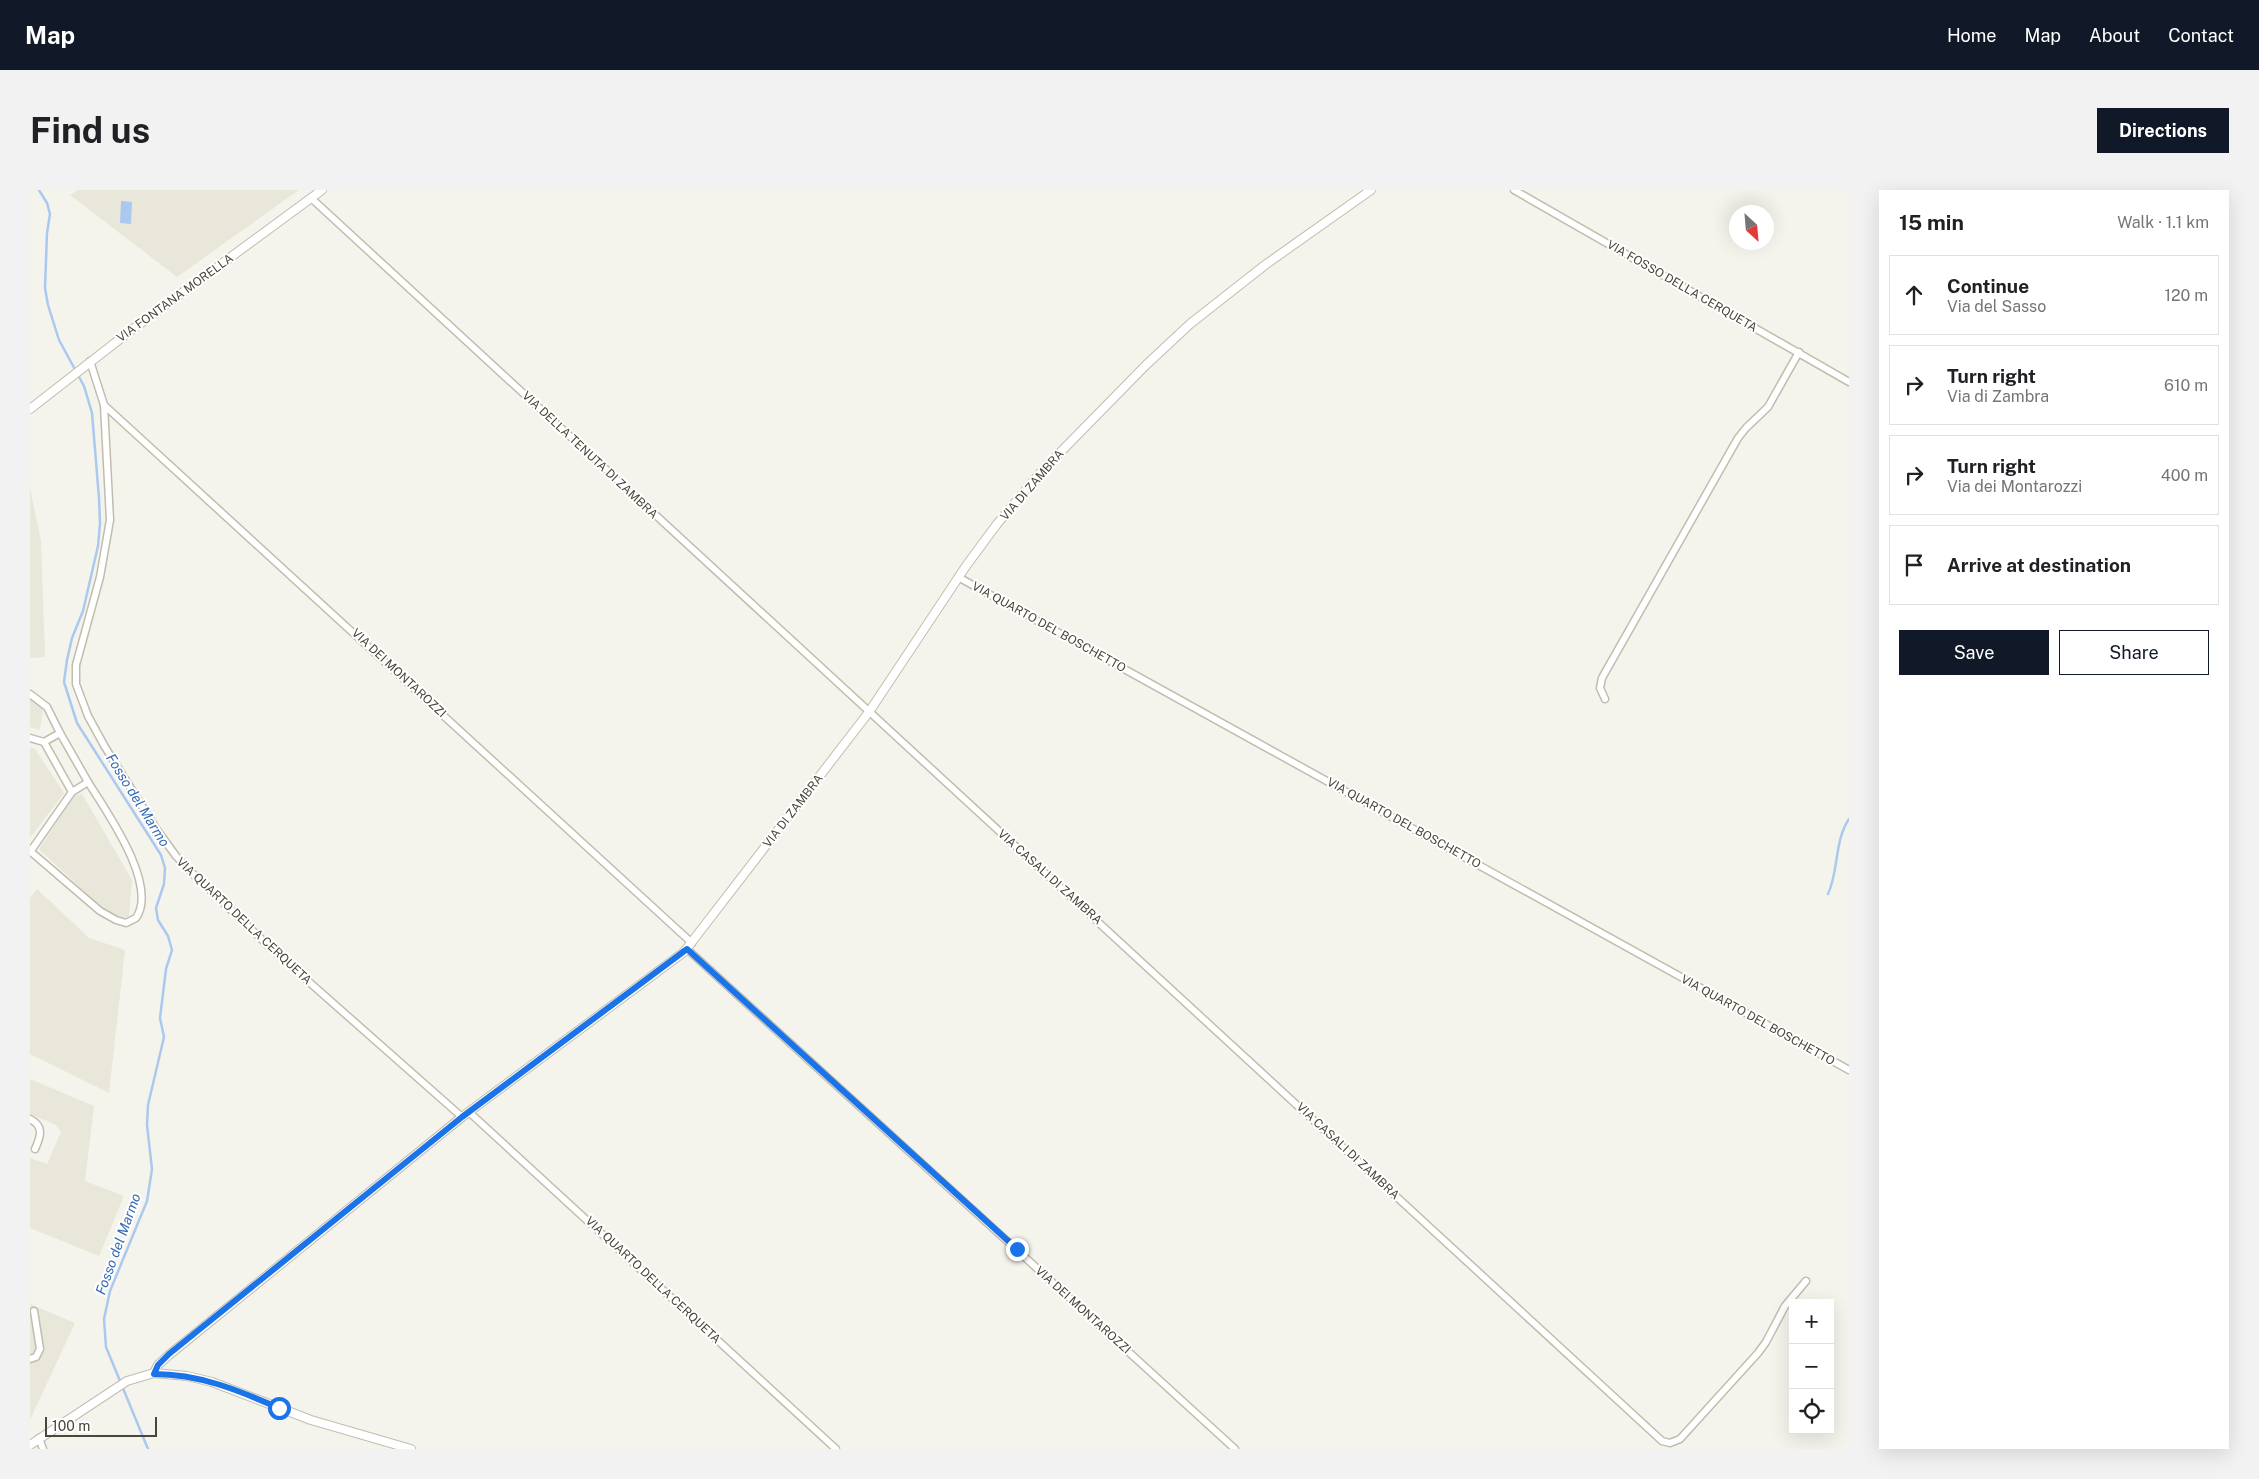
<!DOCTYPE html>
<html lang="en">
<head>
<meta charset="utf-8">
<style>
  body { margin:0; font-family:"Public Sans",sans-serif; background:#f2f2f2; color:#202124 }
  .controls { position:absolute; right:15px; bottom:15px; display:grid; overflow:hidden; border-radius:0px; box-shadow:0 5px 20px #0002 }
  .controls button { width:45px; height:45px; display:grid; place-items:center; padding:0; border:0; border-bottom:1px solid #e0e0e0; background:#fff; color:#202124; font:25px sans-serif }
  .compass { position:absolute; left:1699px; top:15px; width:45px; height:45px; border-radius:50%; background:#fff; box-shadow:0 5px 20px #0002; rotate:154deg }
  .scale { position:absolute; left:15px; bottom:12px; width:112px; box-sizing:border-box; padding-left:5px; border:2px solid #4a4639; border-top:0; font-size:14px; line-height:18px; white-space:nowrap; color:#4a4639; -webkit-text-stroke:4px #fff; paint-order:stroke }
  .stop { position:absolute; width:15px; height:15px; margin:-11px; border:4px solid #1a73e8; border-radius:50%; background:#fff }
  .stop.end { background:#1a73e8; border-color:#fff; box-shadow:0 1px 5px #0008 }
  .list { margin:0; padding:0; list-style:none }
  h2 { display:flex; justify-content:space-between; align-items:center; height:65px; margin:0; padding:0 20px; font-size:21px }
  h2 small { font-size:16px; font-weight:400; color:#757577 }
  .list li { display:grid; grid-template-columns:32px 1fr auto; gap:15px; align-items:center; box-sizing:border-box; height:80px; margin:0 10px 10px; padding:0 10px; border:1px solid #e0e0e0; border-radius:0px }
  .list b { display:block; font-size:19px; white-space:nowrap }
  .list p { margin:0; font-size:16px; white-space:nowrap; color:#757577 }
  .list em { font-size:16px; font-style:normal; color:#757577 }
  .actions { display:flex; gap:10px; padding:15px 20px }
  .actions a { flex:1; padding:11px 0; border:1px solid #111827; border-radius:0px; text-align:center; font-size:18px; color:#111827 }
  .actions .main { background:#111827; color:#fff }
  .icon { flex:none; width:28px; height:28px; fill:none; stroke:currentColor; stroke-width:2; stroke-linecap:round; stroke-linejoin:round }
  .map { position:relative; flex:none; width:1819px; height:1259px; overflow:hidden; border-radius:0px }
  header { display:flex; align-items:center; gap:30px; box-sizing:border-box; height:70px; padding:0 25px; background:#111827; color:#fff }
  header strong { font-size:24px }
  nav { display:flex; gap:28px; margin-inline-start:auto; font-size:18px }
  .intro { display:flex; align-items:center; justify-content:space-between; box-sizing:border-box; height:120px; padding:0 30px }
  h1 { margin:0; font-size:35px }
  .button { padding:12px 22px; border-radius:0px; background:#111827; color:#fff; font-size:18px; font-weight:700 }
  main { display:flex; gap:30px; padding:0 30px }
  aside { flex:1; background:#fff; border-radius:0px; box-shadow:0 5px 20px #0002 }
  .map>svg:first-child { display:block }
  .residential { fill:#e9e7da }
  .water { fill:#abc9ef }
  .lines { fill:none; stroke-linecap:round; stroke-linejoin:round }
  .stream { stroke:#abc9ef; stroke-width:2.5 }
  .minor-casing { stroke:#c1bdae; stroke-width:9 }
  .tertiary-casing { stroke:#c1bdae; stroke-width:10 }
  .minor { stroke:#fff; stroke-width:6 }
  .tertiary { stroke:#fff; stroke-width:8 }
  .route { stroke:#1a73e8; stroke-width:6 }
  .labels { text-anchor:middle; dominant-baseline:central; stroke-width:4; stroke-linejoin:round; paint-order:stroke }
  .street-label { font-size:12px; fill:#4a4639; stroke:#fff }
  .water-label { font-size:14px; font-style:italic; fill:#346bb4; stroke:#fff }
</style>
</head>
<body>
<header>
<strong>Map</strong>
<nav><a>Home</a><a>Map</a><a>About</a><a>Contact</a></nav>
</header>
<div class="intro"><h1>Find us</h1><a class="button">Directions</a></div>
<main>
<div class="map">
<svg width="1819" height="1259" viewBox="0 0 1819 1259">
  <rect width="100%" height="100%" fill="#f5f4ec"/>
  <g class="residential">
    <path d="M48,0H269L147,87L40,5Z"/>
    <path d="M0,298L11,351L15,467L0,468Z"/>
    <path d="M0,509L13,518L10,540L0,537Z"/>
    <path d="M0,557L5,559L34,603L0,648Z"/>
    <path d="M52,604L102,690L99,726L93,729L76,722L9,659L45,605Z"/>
    <path d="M7,699L59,748L95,760L79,903L0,864V708Z"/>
    <path d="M0,889L64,916L55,991L94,1006L69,1066L0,1038V968L17,974L31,942L26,935L0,924Z"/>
    <path d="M0,1114L45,1133L0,1230Z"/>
  </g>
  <path class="water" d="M91,11L102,12L101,34L90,33Z"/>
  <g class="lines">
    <g class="stream">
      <path d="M9,0L17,13L20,24L17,43L15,98L18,115L29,150L54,196L62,223L69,308L70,334L68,356L53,421L42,448L37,470L34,492L47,533L131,665L135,678L134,694L126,718L128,730L138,746L142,760L136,779L130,828L134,847L118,915L117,935L122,979L117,1011L80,1101L74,1129L76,1157L118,1259"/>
      <path d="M1798,704C1809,681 1804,651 1819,629"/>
    </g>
    <defs>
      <g id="minor">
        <path d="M1484,0L1819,192"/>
        <path d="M281,8L1632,1251L1640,1253L1650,1249L1728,1163L1736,1152L1755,1116L1776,1091"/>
        <path d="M60,171L74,215L80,330L70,387L46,475V494L58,526L75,557L127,640L146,666L161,682L244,761L432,927"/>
        <path d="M74,215C271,394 466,574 662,753"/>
        <path d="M928,387L1819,880"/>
        <path d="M0,504L17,517L30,543"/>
        <path d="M1575,509L1570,498L1572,488L1708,248L1716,238L1738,217L1769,162"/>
        <path d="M0,548L14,552"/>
        <path d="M0,661L70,721L86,730L96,733L106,728C129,695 76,621 58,592"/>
        <path d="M0,662L42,602L58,592L30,543L14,552L42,602"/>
        <path d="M657,759L1205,1259"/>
        <path d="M439,922L806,1259"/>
        <path d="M0,929C14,936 11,946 5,959"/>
        <path d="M0,1169L6,1167L10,1159L4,1121"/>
        <path d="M9,1248L13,1259"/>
      </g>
      <g id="tertiary">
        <path d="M0,219L99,142L292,0"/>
        <path d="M124,1183L128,1175L139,1165L432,927L654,762L839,522L936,376L967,334L1011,282L1116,175L1160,134L1235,75L1341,0"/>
        <path d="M0,1255L97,1191L124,1183L157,1186L182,1192L281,1230L381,1259"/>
      </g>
    </defs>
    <use href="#minor" class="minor-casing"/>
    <use href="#tertiary" class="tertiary-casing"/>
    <use href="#minor" class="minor"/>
    <use href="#tertiary" class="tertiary"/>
  </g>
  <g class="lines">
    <path class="route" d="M249,1218C208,1200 169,1184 124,1184L128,1175L139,1164L432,927L657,759L987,1059"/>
  </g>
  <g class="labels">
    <g class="street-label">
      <text transform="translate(1652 96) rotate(30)">VIA FOSSO DELLA CERQUETA</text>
      <text transform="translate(145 108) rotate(-36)">VIA FONTANA MORELLA</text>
      <text transform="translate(560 265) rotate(43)">VIA DELLA TENUTA DI ZAMBRA</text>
      <text transform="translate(1002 295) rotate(-49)">VIA DI ZAMBRA</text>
      <text transform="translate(1019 437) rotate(29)">VIA QUARTO DEL BOSCHETTO</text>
      <text transform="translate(369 483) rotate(43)">VIA DEI MONTAROZZI</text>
      <text transform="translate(763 621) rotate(-52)">VIA DI ZAMBRA</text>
      <text transform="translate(1374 633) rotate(29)">VIA QUARTO DEL BOSCHETTO</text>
      <text transform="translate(1020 687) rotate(42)">VIA CASALI DI ZAMBRA</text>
      <text transform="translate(214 731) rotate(43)">VIA QUARTO DELLA CERQUETA</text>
      <text transform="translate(1728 830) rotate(29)">VIA QUARTO DEL BOSCHETTO</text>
      <text transform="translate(1318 961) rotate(43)">VIA CASALI DI ZAMBRA</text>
      <text transform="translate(623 1090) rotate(43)">VIA QUARTO DELLA CERQUETA</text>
      <text transform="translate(1053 1120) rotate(42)">VIA DEI MONTAROZZI</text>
    </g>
    <g class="water-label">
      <text transform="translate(108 610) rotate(58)">Fosso del Marmo</text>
      <text transform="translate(88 1054) rotate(-70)">Fosso del Marmo</text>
    </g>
  </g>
</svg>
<div class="controls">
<button>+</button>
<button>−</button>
<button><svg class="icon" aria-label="locate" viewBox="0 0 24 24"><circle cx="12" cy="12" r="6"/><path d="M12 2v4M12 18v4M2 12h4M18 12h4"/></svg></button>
</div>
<svg class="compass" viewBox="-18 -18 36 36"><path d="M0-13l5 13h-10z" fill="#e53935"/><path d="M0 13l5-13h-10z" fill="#757577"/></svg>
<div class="scale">100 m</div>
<div class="stop" style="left:249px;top:1218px"></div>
<div class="stop end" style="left:987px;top:1059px"></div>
</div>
<aside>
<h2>15 min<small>Walk · 1.1 km</small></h2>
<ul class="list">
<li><svg class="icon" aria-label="ahead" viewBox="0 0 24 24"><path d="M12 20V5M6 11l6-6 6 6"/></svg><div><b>Continue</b><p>Via del Sasso</p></div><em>120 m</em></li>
<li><svg class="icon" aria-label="right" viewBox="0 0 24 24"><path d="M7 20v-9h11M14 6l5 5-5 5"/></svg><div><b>Turn right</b><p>Via di Zambra</p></div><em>610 m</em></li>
<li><svg class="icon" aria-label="right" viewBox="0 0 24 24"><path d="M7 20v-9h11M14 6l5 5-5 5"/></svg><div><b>Turn right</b><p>Via dei Montarozzi</p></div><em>400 m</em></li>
<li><svg class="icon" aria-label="arrive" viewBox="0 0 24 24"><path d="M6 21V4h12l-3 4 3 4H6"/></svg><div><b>Arrive at destination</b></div></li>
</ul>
<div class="actions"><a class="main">Save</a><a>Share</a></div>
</aside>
</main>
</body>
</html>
